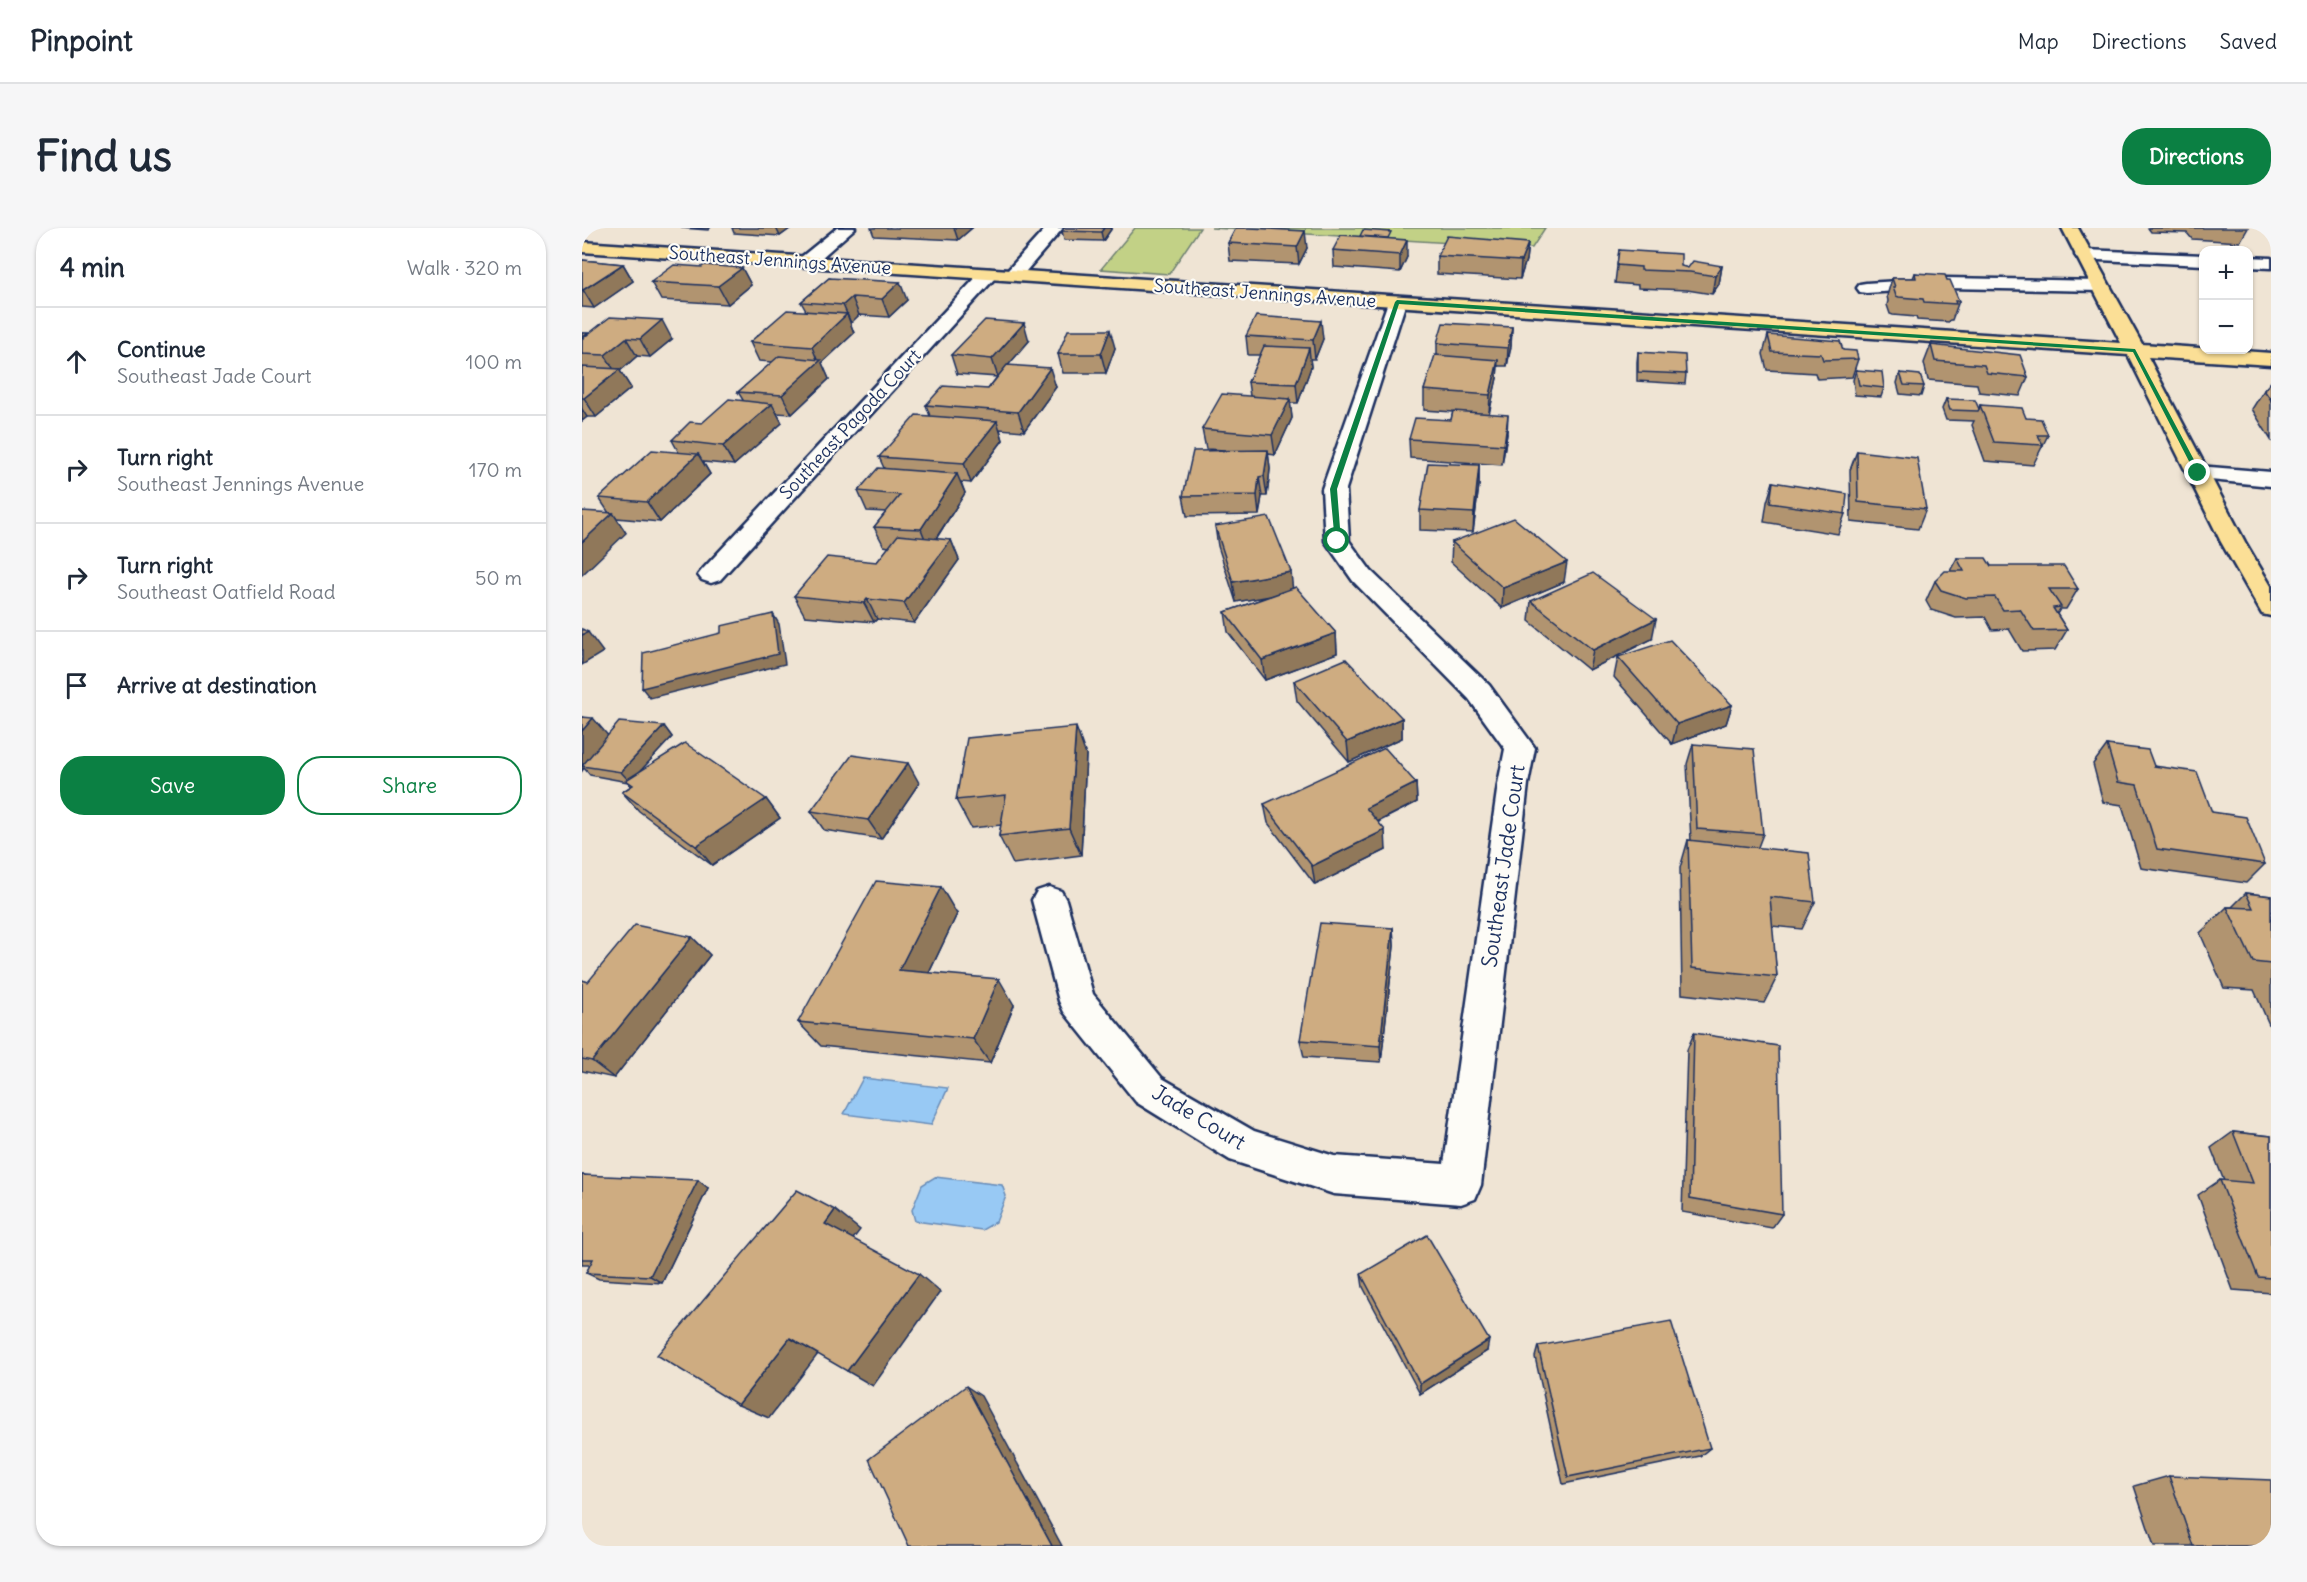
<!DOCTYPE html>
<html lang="en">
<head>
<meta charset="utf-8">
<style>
  body { margin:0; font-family:Delius,sans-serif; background:#f6f6f7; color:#1f2937 }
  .controls { position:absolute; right:18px; top:18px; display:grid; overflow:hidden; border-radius:12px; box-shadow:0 2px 4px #0004 }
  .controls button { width:54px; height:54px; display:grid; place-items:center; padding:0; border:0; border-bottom:2px solid #e0e1e3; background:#fff; color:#1f2937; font:30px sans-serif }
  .stop { position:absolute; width:18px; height:18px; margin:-14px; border:4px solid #0b8043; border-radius:50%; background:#fff }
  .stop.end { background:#0b8043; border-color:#fff; box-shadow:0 2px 6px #0008 }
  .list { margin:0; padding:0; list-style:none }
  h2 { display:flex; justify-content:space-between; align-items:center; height:78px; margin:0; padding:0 24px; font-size:26px }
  h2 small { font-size:20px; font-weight:400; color:#747a83 }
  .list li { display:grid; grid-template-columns:39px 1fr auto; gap:18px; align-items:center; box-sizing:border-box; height:108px; padding:0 24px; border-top:2px solid #e0e1e3 }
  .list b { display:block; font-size:22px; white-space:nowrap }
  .list p { margin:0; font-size:20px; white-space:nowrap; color:#747a83 }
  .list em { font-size:20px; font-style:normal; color:#747a83 }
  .actions { display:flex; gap:12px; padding:18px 24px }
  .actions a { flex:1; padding:14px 0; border:2px solid #0b8043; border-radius:24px; text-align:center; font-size:21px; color:#0b8043 }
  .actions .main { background:#0b8043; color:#fff }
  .icon { flex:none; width:33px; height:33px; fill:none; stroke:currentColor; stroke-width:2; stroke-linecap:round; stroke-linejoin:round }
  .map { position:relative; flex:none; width:1689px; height:1318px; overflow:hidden; border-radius:24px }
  header { display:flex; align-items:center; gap:36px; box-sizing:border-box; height:84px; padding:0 30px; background:#fff; border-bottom:2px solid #e0e1e3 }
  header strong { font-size:28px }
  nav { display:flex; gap:33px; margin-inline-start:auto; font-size:21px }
  .intro { display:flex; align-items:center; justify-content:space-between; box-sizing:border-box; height:144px; padding:0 36px }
  h1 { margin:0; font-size:42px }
  .button { padding:15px 27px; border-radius:24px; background:#0b8043; color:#fff; font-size:21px; font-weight:700 }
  main { display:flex; gap:36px; padding:0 36px }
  aside { flex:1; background:#fff; border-radius:24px; box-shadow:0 2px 4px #0004 }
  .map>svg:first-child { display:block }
  .green { fill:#c2d186; stroke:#6e8072; stroke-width:1.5 }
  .water { fill:#98c9f4; stroke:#668bb8; stroke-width:1.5 }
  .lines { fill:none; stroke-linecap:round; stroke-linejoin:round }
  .minor-casing { stroke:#1b2f5e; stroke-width:5 }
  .major-casing { stroke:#1b2f5e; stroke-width:5 }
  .minor { fill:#fdfcf7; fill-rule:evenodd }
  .major { fill:#fbdf96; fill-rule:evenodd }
  .wall { fill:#b1946f; stroke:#1b2f5e; stroke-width:1.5 }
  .shaded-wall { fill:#90785a; stroke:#1b2f5e; stroke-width:1.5 }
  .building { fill:#ceac81; stroke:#1b2f5e; stroke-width:1.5 }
  .route { fill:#0b8043 }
  .labels { text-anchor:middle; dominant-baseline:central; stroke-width:4.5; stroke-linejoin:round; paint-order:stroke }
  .far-street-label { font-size:18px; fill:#1b2f5e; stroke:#fdfcf7 }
  .street-label { font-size:21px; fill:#1b2f5e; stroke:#fdfcf7 }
</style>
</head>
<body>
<header>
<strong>Pinpoint</strong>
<nav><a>Map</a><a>Directions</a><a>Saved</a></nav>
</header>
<div class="intro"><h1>Find us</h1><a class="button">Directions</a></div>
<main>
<aside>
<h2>4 min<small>Walk · 320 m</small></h2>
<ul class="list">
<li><svg class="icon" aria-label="ahead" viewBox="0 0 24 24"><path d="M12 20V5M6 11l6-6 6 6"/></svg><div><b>Continue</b><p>Southeast Jade Court</p></div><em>100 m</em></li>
<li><svg class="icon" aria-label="right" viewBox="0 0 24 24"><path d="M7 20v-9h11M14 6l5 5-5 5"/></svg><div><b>Turn right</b><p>Southeast Jennings Avenue</p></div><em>170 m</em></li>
<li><svg class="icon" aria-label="right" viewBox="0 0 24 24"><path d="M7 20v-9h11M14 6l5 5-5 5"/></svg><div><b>Turn right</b><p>Southeast Oatfield Road</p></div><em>50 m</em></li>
<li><svg class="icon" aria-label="arrive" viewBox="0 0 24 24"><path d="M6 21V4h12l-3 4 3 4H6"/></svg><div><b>Arrive at destination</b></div></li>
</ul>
<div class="actions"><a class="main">Save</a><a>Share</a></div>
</aside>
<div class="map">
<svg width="1689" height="1318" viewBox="0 0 1689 1318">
  <rect width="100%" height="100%" fill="#efe4d4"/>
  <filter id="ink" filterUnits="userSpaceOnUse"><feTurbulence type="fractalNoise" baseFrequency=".0167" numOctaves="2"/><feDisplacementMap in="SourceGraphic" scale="12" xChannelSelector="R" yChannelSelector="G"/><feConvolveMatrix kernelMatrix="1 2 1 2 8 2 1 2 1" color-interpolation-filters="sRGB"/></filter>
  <g filter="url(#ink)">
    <g class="green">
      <path d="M553,0H618L587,46L519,41Z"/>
      <path d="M629,0H963L950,20Z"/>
    </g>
    <g class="water">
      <path d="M281,850L366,860L349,897L262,886Z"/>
      <path d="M353,949L420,957L424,968L414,994L400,1002L333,993L330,982L340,957Z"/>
    </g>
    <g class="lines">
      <defs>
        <g id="minor">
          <path d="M255,0H273L230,38H218L215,34L218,30Z"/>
          <path d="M464,0H481L438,50H426L423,46L426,42Z"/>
          <path d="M1502,22L1622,27V37L1496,31L1493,27L1496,23Z"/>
          <path d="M1666,29L1689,30V40L1666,39Z"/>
          <path d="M407,41L413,42L416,46L413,50L138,352L129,355L120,352L116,347L120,342L401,42Z"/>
          <path d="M1364,50L1518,53L1524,54L1527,58L1524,62L1518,63L1364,60L1284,65L1278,64L1275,60L1278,56L1284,55Z"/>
          <path d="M815,68L822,70L824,74L764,261L767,313L789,343L907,457L953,520L946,556L899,957L893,971L879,976L752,966L648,932L554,874L482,784L477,773L450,672L455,663L467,659L479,663L484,672L511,766L580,850L672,903L752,928L862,936L916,556L923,521L887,471L771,353L743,313L740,261L806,74L808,70Z"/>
          <path d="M1616,238L1689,244V258L1608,250L1605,245L1608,240Z"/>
        </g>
        <path id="major" d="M1480,0H1496L1560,116L1689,125V137L1566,129L1663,314L1689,358V388L1680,386L1639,314L1546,127L0,24V14L1539,115Z"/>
      </defs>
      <use href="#minor" class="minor-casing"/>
      <use href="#major" class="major-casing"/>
      <use href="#minor" class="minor"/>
      <use href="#major" class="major"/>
    </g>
    <g class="wall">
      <path d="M99,0H128L126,2Z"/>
      <path d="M150,0H209L198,8L152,5Z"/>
      <path d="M289,0H390L376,12L292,8Z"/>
      <path d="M482,0H530L521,13L482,12L480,3Z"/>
      <path d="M654,0L725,20L717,36L648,33L646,15Z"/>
      <path d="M1566,0H1666L1658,14L1610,11L1605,5L1569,4Z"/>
      <path d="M809,11L825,29L818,44L752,39L751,22Z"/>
      <path d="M946,15L944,32L938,51L855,46V28Z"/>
      <path d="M1037,22L1106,40L1140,38L1137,56L1130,66L1105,62L1056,60V57L1033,55Z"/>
      <path d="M0,32L41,36L51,53L12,80L0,79Z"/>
      <path d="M160,40L169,57L146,76L79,72L69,54Z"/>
      <path d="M1333,45L1365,52L1377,73L1370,92H1368L1367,94L1335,92L1334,89L1311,87L1308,86L1305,77L1306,73L1305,68L1310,50H1331Z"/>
      <path d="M247,50L325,72L307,89L277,87L268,95L272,105L240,135L247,151L210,186L195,185L200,195L152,237L121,234L128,246L78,294L34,290L44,305L27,285L17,270L97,225L90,212L161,172L156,164L191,134L177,133L168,114L224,83L219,74Z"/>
      <path d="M930,99L929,118L925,138H916L915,150L907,185L925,206L920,237L828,230L827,211L869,192L871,184L842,182V162L855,127V115Z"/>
      <path d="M0,105L90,111L68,129L55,128L38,143L49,160L14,189H5L0,193Z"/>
      <path d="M1186,107L1261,122L1276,131L1270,149L1235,151L1233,145L1185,142L1181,126Z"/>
      <path d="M664,108L741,111L733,131H728L729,139L716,175H708L710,190L693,227L686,226L688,241L685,268H680L677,287L605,288L601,268L642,222L624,221L620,201L668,168L666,154L678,127H666Z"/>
      <path d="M447,113L426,137L474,159L442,203L418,201L421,212L389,255L379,254L383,265L354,311L369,312L377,332L332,395L295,391L292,394L223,388L212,368L295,334L307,319L302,318L292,299L304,284L285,283L276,263L302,240L297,229L348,188L344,177L406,161L415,149L375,146L369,127Z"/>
      <path d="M1349,117L1446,149L1438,168L1397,164L1395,156L1346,152L1342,135Z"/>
      <path d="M533,120L524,145H481L476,126Z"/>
      <path d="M1056,124L1104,146L1103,156L1055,153V134Z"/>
      <path d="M1274,142L1302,160L1299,169L1273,167L1271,152Z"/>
      <path d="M1318,145L1342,158L1339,168L1318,166L1315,155Z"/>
      <path d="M1689,154V212L1670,181L1682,162Z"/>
      <path d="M1364,171L1397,181L1398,177L1444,190L1466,207L1451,237L1403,233L1390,197L1392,193L1364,192L1360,181Z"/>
      <path d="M1275,223L1344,281L1336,301L1269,294L1268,242Z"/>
      <path d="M897,237V257L891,304L838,302V282Z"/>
      <path d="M1191,254L1263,286L1256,306L1182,294L1185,274Z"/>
      <path d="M633,298L711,360L754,405L755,425L683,452L646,404L643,384L688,368L654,374L636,318Z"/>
      <path d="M870,314L982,354L920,380L869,334Z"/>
      <path d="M1375,330L1496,361L1484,381H1478L1475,386L1485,402L1473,422L1440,423L1427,401L1410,402L1403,389L1374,390L1349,382L1344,373L1353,353L1368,343Z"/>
      <path d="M949,373L1070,411L1007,442L947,393Z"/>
      <path d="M1036,429L1150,477L1144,496L1090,516L1032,449Z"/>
      <path d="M712,453L820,490V510L767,534L715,473Z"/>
      <path d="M0,489L25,507L82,498L90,509L58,543L184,571L198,590L130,637L57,583L40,564L49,558L46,554L8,547L2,540L0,543Z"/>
      <path d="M1111,516L1181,606L1176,619L1233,674L1220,701L1190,698L1195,749L1182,775L1100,766L1098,640L1106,612L1109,613L1105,536Z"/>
      <path d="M1525,517L1572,538L1630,584L1683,636L1664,655L1559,640L1540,577L1521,574L1511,536Z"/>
      <path d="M504,527L499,627L431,636L417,608L419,597L389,600L374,572Z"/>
      <path d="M337,555L299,611L242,602L229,583Z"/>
      <path d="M834,555L835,574L796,594L804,622L733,657L686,595L682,576Z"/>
      <path d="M1664,665L1689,668V801L1672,762L1642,760L1618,705L1645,679H1650Z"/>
      <path d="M375,686L347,745L432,777L408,835L239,818L216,794Z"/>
      <path d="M811,700L812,718L799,834L722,829L718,812Z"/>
      <path d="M110,709L128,727L32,850L0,843V752L6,754Z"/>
      <path d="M1112,805L1200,986L1190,1000L1100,984L1105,822Z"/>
      <path d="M1651,904L1689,908V1065L1651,1062L1616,967L1638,952L1642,953L1629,920Z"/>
      <path d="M0,947L126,960L80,1055L17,1051L4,1045L8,1037H0Z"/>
      <path d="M779,1046L905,1123L838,1166L781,1059Z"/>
      <path d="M956,1118L1128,1220L1118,1228L981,1256L953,1129Z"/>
      <path d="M1587,1248L1689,1318H1572L1552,1258Z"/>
    </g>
    <g class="shaded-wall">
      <path d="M194,0H209L198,8Z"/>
      <path d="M372,0H390L376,12Z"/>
      <path d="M522,0H530L521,13L519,4Z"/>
      <path d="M723,3L725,20L717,36L715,19Z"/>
      <path d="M825,12V29L818,44V27Z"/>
      <path d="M946,15L944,32L938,51L939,33Z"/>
      <path d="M41,36L51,53L12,80L1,62Z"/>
      <path d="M1140,38L1137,56L1130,66L1133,48Z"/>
      <path d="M160,40L169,57L146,76L136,58Z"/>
      <path d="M318,54L325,72L307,89L300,71Z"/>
      <path d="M270,69L277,87L269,95L261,77Z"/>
      <path d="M265,86L272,105L240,135L247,151L210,186L200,167L236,134L230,119Z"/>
      <path d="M80,92L90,111L68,129L58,111Z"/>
      <path d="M739,93L741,111L733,131L731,112Z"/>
      <path d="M442,95L447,113L416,149L410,131Z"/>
      <path d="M930,99L929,118L925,138L926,120Z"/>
      <path d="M528,102L533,120L524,145L519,126Z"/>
      <path d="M44,110L55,128L38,143L49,160L14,189L2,170L34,145L23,127Z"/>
      <path d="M727,120L729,139L716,175L714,156Z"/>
      <path d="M916,132L915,150L907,186L908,167Z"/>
      <path d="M468,140L474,159L442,203L436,184Z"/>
      <path d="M708,171L710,190L693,227L690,207Z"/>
      <path d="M190,176L200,195L152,237L141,218Z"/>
      <path d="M0,181L5,189L0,193Z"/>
      <path d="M926,187L925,206L920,237L922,217Z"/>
      <path d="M415,193L421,212L389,255L382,235Z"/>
      <path d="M686,222L688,241L685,268L682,248Z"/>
      <path d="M116,226L128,246L78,294L65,274Z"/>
      <path d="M897,237V257L891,304L892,285Z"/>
      <path d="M375,246L383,265L347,321L339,301Z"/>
      <path d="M677,249L680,268L677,287L675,267Z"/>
      <path d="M31,285L44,305L0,347V314Z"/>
      <path d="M369,312L377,332L332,395L322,375Z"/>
      <path d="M985,334L982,354L920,380L921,360Z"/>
      <path d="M709,344L711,364L654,374L651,354Z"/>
      <path d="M285,371L295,391L292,394L282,375Z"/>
      <path d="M191,386L197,396L203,436L68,470L60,460Z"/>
      <path d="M1074,391L1070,411L1007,442L1011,422Z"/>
      <path d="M6,404L21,424L0,437V407Z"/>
      <path d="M754,405L755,425L683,452L680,432Z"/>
      <path d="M1150,477L1144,496L1090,516L1095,496Z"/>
      <path d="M11,490L28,510L0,538V503Z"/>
      <path d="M820,490V510L767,534L765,514Z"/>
      <path d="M82,498L90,509L48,554L39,544Z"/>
      <path d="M494,499L504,527L499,627L487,600Z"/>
      <path d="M326,535L337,555L299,611L286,592Z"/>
      <path d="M834,555L835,574L785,599L784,580Z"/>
      <path d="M184,571L198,590L130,637L114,618Z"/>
      <path d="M803,602L804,622L733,657L730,638Z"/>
      <path d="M359,659L375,686L336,768L317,742Z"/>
      <path d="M811,700L812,718L799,834L798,818Z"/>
      <path d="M110,709L128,727L32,850L10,833Z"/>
      <path d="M417,751L432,777L408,835L391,811Z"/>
      <path d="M116,952L126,960L80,1055L68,1048Z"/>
      <path d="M253,982L278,1002L268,1015L243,996Z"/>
      <path d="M337,1046L358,1064L291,1158L265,1143Z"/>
      <path d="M208,1110L236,1126L187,1190L156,1177Z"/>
      <path d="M907,1112L905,1123L838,1166V1156Z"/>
      <path d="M384,1158L399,1168L480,1318H470Z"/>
    </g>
    <g class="building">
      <path d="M482,0H522L519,4L480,3Z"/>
      <path d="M654,0H668L723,3L715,19L646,15Z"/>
      <path d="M781,2L809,4L806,10L778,8Z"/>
      <path d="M759,7L825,12L818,27L751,22Z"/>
      <path d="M865,8L946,15L939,33L855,28Z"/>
      <path d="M1037,22L1099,26V38L1106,40L1111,33L1140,38L1133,48L1108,44L1059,42V39L1035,37Z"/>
      <path d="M0,32L41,36L1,62H0Z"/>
      <path d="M92,37L120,39L122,37L160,40L136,58L69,54Z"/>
      <path d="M1333,45L1363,47L1365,52H1368L1377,73H1373L1374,76L1342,74L1341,71L1317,69L1314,68L1311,59H1313L1310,50H1334Z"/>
      <path d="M247,50L318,54L300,71L270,69L261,77L219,74Z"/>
      <path d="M205,82L265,86L230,119L168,114Z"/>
      <path d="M674,88L739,93L731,112L664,108Z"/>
      <path d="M28,89L80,92L58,111L44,110L23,127L0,126V111Z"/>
      <path d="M403,92L442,95L410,131L369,127Z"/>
      <path d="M861,95L930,99L926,120L855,115Z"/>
      <path d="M486,102H528L519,126H476Z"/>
      <path d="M0,105H6L0,110Z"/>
      <path d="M1186,107L1258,113L1261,122L1274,123L1276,131L1241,132L1239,126L1190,124Z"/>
      <path d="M1349,117L1438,127L1446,149L1405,145L1402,137L1353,133Z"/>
      <path d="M682,118L727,120L714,156L666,154Z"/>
      <path d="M1056,124L1103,127L1104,146L1056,144Z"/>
      <path d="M853,127L916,132L908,167L842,162Z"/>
      <path d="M197,128L239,132L200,167L156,164Z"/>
      <path d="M425,137L468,140L436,184L344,177L361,158L406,161Z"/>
      <path d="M0,139L38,141L2,170H0Z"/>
      <path d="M1274,142L1300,144L1302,160L1277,157Z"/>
      <path d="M1318,145L1338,147L1342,158L1322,157Z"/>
      <path d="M1689,154V172L1682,162Z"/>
      <path d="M640,166L708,171L690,207L620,201Z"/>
      <path d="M147,171L190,176L141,218L90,212L108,194L120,195Z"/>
      <path d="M1364,171L1393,172L1397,181L1396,183L1368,182Z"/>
      <path d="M1398,177L1440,180L1444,190L1459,191L1466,207H1456L1461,217L1412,214Z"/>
      <path d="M871,183L926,187L922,217L827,211L833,190L869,192Z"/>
      <path d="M334,187L415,193L382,235L297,229Z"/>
      <path d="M70,222L116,226L65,274L17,270Z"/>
      <path d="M686,222L682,248L677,249L675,267L601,268L611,223Z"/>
      <path d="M1275,223L1335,230L1344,281L1276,274Z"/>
      <path d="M846,235L897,237L892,285L838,282Z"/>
      <path d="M296,240L375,246L339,301L292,299L318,267L276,263Z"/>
      <path d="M1191,254L1265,266L1263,286L1188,275Z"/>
      <path d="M0,283L31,285L0,314Z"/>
      <path d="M687,289L709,344L651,354L633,298Z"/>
      <path d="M932,290L985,334L921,360L870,314Z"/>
      <path d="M316,307L369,312L322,375L285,371L282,375L212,368L245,329L295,334Z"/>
      <path d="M1375,330H1404L1409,338H1482L1496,361H1467L1479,379L1471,380L1485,402L1452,403L1438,381L1421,382L1413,369L1384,370L1359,362L1353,353L1363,343H1382Z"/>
      <path d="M1011,345L1074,391L1011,422L949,373Z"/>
      <path d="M714,359L754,405L680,432L643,384Z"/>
      <path d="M191,386L196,426L60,460L61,425L139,405V398Z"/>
      <path d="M0,401L6,404L0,407Z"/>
      <path d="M1088,412L1150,477L1095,496L1036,429Z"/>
      <path d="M764,431L820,490L765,514L712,453Z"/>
      <path d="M0,489L11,490L0,503Z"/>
      <path d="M37,494L82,498L39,544L0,538Z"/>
      <path d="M494,499L487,600L417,608L424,567L374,572L385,510Z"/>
      <path d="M103,515L184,571L114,618L40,564L51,557L44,552Z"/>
      <path d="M1111,516L1172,521L1181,606L1115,601Z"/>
      <path d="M1525,517L1566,522L1572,538L1615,544L1630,584L1664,589L1683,636L1575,621L1555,557L1536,554Z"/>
      <path d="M803,520L834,555L784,580L803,602L730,638L682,576Z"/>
      <path d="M270,527L326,535L286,592L229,583Z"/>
      <path d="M1106,612L1227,625L1233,674L1188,669L1195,749L1110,740Z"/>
      <path d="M294,653L359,659L317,742L417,751L391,811L216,794Z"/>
      <path d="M1664,665L1689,668V736L1671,734L1645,679L1671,680Z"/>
      <path d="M738,695L811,700L798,818L718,812Z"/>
      <path d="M53,697L110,709L10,833L0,831V752L6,754Z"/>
      <path d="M1112,805L1196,818L1200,986L1108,970Z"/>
      <path d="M1651,904L1689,908V1050L1676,1049L1638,952L1671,955Z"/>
      <path d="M0,947L116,952L68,1048L4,1045L11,1031H0Z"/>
      <path d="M215,962L253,982L243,996L337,1046L265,1143L208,1110L156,1177L75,1127Z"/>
      <path d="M845,1007L907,1112L838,1156L779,1046Z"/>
      <path d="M1089,1093L1128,1220L986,1249L956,1118Z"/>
      <path d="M384,1158L470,1318H327L287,1231Z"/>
      <path d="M1587,1248L1689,1252V1318H1611Z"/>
    </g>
  </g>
  <path class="route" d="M815,72L1553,121L1619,245L1616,247L1613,245L1551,124L817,76L755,261L759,313L753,315L748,261L813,74Z"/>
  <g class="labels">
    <g class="far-street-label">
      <text transform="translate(198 32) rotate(4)">Southeast Jennings Avenue</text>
      <text transform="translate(683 65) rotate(4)">Southeast Jennings Avenue</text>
      <text transform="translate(268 196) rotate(-47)">Southeast Pagoda Court</text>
    </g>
    <g class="street-label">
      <text transform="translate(921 638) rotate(-82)">Southeast Jade Court</text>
      <text transform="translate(617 889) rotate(31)">Jade Court</text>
    </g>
  </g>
</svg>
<div class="controls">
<button>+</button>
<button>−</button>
</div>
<div class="stop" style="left:755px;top:313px"></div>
<div class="stop end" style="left:1616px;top:245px"></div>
</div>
</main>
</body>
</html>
